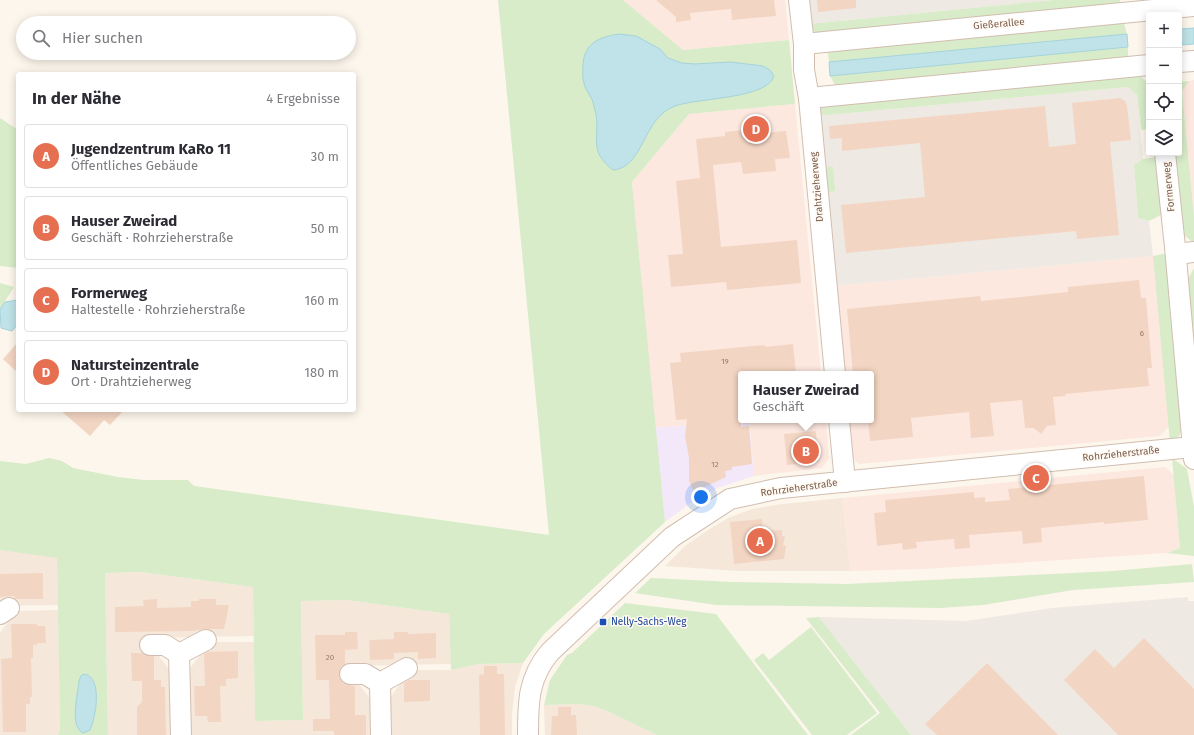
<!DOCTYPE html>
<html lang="de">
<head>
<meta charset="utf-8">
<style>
  body { margin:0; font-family:"Fira Sans",sans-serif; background:#f2f2f3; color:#2b2b33 }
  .controls { position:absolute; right:12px; top:12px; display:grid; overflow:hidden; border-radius:4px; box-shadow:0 2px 10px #0003 }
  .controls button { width:36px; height:36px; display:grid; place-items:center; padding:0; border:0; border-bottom:1px solid #e1e1e2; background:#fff; color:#2b2b33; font:20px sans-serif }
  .you { position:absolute; left:701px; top:497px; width:14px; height:14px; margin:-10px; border:3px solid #fff; border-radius:50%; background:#1a73e8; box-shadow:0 0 0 6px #1a73e833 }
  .badge { display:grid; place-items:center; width:26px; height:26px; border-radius:50%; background:#e76f51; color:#fff; font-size:13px; font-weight:700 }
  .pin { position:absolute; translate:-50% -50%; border:2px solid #fff; box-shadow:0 1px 4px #0006 }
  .popup { position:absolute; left:738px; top:371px; width:136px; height:52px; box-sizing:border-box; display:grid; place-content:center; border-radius:4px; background:#fff; filter:drop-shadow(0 1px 3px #0005); font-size:13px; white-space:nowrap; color:#7c7c81 }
  .popup b { font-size:15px; color:#2b2b33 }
  .popup::after { content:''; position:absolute; left:50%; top:100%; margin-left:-8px; border:8px solid transparent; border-top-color:#fff }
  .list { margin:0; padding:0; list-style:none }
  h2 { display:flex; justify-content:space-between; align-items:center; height:52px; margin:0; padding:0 16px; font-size:17px }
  h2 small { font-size:13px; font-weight:400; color:#7c7c81 }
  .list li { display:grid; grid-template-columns:26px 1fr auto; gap:12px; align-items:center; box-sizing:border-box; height:64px; margin:0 8px 8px; padding:0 8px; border:1px solid #e1e1e2; border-radius:4px }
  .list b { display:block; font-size:15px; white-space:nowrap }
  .list p { margin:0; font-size:13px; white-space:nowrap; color:#7c7c81 }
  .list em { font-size:13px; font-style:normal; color:#7c7c81 }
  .icon { flex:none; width:22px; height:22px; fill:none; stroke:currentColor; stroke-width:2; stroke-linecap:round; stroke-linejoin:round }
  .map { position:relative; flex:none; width:1194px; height:735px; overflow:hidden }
  .search { position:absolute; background:#fff; box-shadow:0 2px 10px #0003; left:16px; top:16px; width:340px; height:44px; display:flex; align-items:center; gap:10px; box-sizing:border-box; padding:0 14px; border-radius:22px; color:#7c7c81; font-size:15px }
  .panel { position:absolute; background:#fff; box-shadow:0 2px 10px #0003; left:16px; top:72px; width:340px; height:340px; border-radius:4px }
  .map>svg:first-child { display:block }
  .residential { fill:#f5e8da }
  .commercial { fill:#fde8e0 }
  .industrial { fill:#efe9e4 }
  .education { fill:#f3e8fa }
  .green { fill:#d8ecc9 }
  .water { fill:#bfe3e8; stroke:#a5d3da }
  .building { fill:#f3d5c3 }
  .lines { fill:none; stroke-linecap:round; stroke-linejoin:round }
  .minor-casing { stroke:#d1beb0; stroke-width:22 }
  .minor { stroke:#fff; stroke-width:20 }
  .transit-dot { fill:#1a4fb4; stroke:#fffaf3; stroke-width:1.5 }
  .labels { text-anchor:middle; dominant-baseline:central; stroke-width:3; stroke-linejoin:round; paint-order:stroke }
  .number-label { font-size:8px; fill:#987a6a }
  .street-label { font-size:10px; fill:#7a5c4d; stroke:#fffaf3 }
  .transit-label { font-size:10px; fill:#164399; stroke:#fffaf3; text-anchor:start }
</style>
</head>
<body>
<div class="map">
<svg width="1194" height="735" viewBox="0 0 1194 735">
  <rect width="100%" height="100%" fill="#fdf6ec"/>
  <g class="residential">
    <path d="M843,498L850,571H738L665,566L685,546L708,530L730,517L752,509L782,504Z"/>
    <path d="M0,550L57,557L58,605L0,606Z"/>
    <path d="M141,572L253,587L254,636L145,638L172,673L173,735H108L105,573Z"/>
    <path d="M347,600L449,614L451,664L345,666L372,701L373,735H189L187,672L204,650L207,642H254L255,721L303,720L301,601Z"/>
    <path d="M58,610L60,730L58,735H0V633L11,618H14V611Z"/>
    <path d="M523,663L515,687L512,714V735H389L388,701L404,678L407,670H451L479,664Z"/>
    <path d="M578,704L593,706L607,711L657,735H545L544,705Z"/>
  </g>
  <g class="commercial">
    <path d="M623,0H785L789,40L683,50Z"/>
    <path d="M1194,80V216L1182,90L1189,81Z"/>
    <path d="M795,104L821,374H741V420H743L655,428L632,182L689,114Z"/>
    <path d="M1153,256L1169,426L1160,436L859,464L850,456L847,420H871V374H842L834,286Z"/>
    <path d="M749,420H826L829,458L822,468L754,476Z"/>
    <path d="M1165,467L1174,475L1180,548L1167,553L924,569L850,571L843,498Z"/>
  </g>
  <g class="industrial">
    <path d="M806,0H1054L809,24Z"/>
    <path d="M1128,87L1137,95L1143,159L1134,165L1138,218L1149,221L1153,256L834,286L825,190L834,167L825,168L818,116Z"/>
    <path d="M1188,597V601H1194V735H911L819,617L966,621L1052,608Z"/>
  </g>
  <path class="education" d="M749,420L754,476L717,488L693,501L665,522L655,428Z"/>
  <g class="green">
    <path d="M498,0H623L683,50L789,40L795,104L689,114L632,182L665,522L544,634L523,663L479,664L451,670L449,614L347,600L301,601L303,720L255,721L253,587L141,572L105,573L108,735H58L60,730L57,558L0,550V461L26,464L49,458L62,461L73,468L118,477L144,480H188L194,486L549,535Z"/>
    <path d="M1054,0H1120L1121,8L818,37L809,24Z"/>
    <path d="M1122,16L1127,34L829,62L827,46Z"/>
    <path d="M1128,47V62L839,92L830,76Z"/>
    <path d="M1140,76L1149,84V129L1141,130L1137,95L1128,87L818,116L817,108L822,104Z"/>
    <path d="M1189,81L1182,91L1194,216V243L1180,232L1172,153H1179V82Z"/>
    <path d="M0,118L18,130V268L0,266Z"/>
    <path d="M1158,157L1163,214L1149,221L1138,218L1134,165L1143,159Z"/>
    <path d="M833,166L835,191L828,192L825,190V168Z"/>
    <path d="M1167,253L1184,424L1179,436L1170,443L1153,256Z"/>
    <path d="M1194,268V378L1185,285Z"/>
    <path d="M0,283L14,287L0,309Z"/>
    <path d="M1172,458L1187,469L1194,507V556L1167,553L1180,548Z"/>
    <path d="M1192,564L1194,582L1073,590L983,605L940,608L716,605L635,593L651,578L734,582L847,584L1113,571Z"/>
    <path d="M625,603L716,614L808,735H657L607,711L593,706L578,704L544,705L550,680L567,655L572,653Z"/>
    <path d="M819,617L911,735H851L880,713L806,618Z"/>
    <path d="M811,627L877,713L847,735H812L754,660L763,653L769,660Z"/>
  </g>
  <g class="water">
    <path d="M1194,28V44L1182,45L1180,29Z"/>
    <path d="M619,34L636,36L660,49L668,58L682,63L694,64L731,62L763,66L770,70L774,76C768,99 696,98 675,106C642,118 644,168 613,170C588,150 600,140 596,114C595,111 594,106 593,102C591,96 585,90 584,83C582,77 583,70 583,64C585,42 600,37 619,34Z"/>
    <path d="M1127,34L1128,47L830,76L829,62Z"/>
    <path d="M17,300L18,324L12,331L1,328L0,309L5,302Z"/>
    <path d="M84,674C103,677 96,717 90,730L83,733C69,726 78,694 79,681L81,676Z"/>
  </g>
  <g class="building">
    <path d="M656,0H774L776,16L732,20L731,9L690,13L691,20L676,22V17Z"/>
    <path d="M817,0H856V8L818,12Z"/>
    <path d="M1120,98L1125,101L1127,106L1131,140L1110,142L1119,235L1077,239L1076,231L846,253L841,205L925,197L920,143L842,151V138L830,139L829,126L1045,106L1049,147L1076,144L1072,103Z"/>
    <path d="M761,128V133L786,131L790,158L775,159L776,171L743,174L741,162L713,165L721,247L797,240L801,283L727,290L726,282L671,287L668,255L683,254L676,181L700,178L696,139L725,136V132Z"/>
    <path d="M1139,280L1141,298H1146L1152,368H1147L1149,386L1065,394L1066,396L1053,397L1056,425L1047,426L1041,434L1034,428H1025L1022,400L990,403L994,436L971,438L969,412L911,418L913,437L870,441L868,420H871V374H853L847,309L980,296L981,301L1068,292V287Z"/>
    <path d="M18,342V373L3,359Z"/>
    <path d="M793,344L796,374H741V427L749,426L752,464L732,467V470L725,471L726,477L694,492L689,481V458L685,436L687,419L676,420L670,363L681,362L680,353L765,345V347Z"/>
    <path d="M60,410H124L110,425L104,420L90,436Z"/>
    <path d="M816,431L818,462L787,465L784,434Z"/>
    <path d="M1144,476L1148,520L1104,524V522L1041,528L1042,542L1023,544L1022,531L969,535L970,548L955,549L954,539L916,542L917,548L903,550L902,543L877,546L874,513L886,512L885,500L974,492V498L985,497V502L1010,500L1008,489Z"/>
    <path d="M762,519L763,531L782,530V536H785L783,545L786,546L784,559L734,564L730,522Z"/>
    <path d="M43,573V599H16L14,596L0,597V574Z"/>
    <path d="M157,599V608L191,607V601H199V599H216V605H229L224,629H206L192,631L115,632V607L144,606L143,600Z"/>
    <path d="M11,624H37V626H45L46,643H37V645H33V658H31L32,697H30V704H26V732H3L1,659L12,658Z"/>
    <path d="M345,632H357L358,649L345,650V664L340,668L339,674L340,679L344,684L355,686V715H366V735H334V731H313V719H330L329,680H316L315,635H345Z"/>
    <path d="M394,632H408V634L436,633V658L418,659V652L394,653V659L370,660L369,640L394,639Z"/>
    <path d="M1144,638L1194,689V735H1118L1064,680L1095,649L1114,668Z"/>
    <path d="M238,651V678L226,679V686H220L221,722H208L207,716H195L194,686H205L204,654L208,652Z"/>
    <path d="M131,653H142L145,655L154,656V680H161V687H165L166,735H137V707L142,702V681H132Z"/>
    <path d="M987,663L1058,735H937L925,724Z"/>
    <path d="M484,666H497V674H504L505,735H480L479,675L484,674Z"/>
    <path d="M409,680H430V701L404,702V683Z"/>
    <path d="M558,707H571V715H576L577,735H551L552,716H558Z"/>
  </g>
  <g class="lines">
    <defs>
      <g id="minor">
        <path d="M799,0L804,44V70L809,98L835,374"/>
        <path d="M804,44L1194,6"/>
        <path d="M1179,62L1194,61"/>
        <path d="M809,98L1149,65"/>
        <path d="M1165,153L1175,247L1194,459"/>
        <path d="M1176,254L1194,252"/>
        <path d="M839,420L845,482"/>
        <path d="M0,614L9,608"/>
        <path d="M150,645H165L179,654L206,640"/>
        <path d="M179,654L181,735"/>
        <path d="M350,674H365L380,683L407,668"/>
        <path d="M380,683L381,735"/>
        <path d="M528,735C528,702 528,678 550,652L672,537L730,499L781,488L1192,447"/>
      </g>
    </defs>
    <use href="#minor" class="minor-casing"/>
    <use href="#minor" class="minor"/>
  </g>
  <rect class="transit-dot" x="599" y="618" width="8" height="8" rx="2"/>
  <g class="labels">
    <g class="number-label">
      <text x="1142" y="333">6</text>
      <text x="725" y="361">19</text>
      <text x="715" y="464">12</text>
      <text x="330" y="657">20</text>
    </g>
    <g class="street-label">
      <text transform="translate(999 24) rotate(-5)">Gießerallee</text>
      <text transform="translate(817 187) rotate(-95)">Drahtzieherweg</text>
      <text transform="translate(1169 187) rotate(-96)">Formerweg</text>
      <text transform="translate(1121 454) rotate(-6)">Rohrzieherstraße</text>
      <text transform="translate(799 488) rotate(-8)">Rohrzieherstraße</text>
    </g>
    <g class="transit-label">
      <text x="611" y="622">Nelly-Sachs-Weg</text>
    </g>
  </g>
</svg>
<div class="controls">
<button>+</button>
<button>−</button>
<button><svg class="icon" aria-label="locate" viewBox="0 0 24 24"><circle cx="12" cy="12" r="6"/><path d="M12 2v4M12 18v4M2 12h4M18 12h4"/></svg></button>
<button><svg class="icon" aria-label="layers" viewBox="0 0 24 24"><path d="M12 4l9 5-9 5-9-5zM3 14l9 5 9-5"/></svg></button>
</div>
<div class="you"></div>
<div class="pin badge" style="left:760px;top:541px">A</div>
<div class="pin badge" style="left:806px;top:451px">B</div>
<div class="popup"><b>Hauser Zweirad</b>Geschäft</div>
<div class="pin badge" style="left:1036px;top:478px">C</div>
<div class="pin badge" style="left:756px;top:129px">D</div>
<div class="search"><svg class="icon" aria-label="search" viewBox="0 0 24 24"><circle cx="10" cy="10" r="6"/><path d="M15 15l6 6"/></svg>Hier suchen</div>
<section class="panel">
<h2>In der Nähe<small>4 Ergebnisse</small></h2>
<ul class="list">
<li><span class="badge">A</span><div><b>Jugendzentrum KaRo 11</b><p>Öffentliches Gebäude</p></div><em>30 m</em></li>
<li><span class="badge">B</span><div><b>Hauser Zweirad</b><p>Geschäft · Rohrzieherstraße</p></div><em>50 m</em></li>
<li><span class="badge">C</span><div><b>Formerweg</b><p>Haltestelle · Rohrzieherstraße</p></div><em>160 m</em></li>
<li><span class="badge">D</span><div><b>Natursteinzentrale</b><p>Ort · Drahtzieherweg</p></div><em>180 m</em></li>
</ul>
</section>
</div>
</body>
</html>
